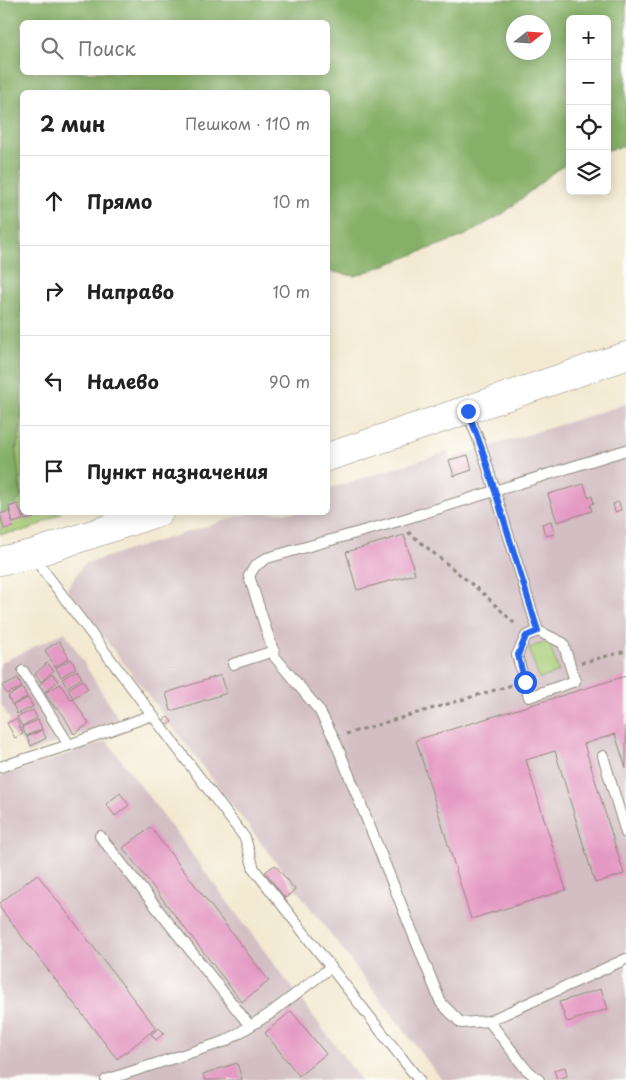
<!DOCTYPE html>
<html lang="ru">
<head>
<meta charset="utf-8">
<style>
  body { margin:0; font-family:"Playpen Sans",sans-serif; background:#f6f6f6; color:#222 }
  .controls { position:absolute; right:15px; top:15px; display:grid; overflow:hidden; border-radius:8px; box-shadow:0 2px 12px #0003 }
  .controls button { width:45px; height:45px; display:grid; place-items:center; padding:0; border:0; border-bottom:1px solid #e0e0e0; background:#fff; color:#222; font:25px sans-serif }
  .compass { position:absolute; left:506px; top:15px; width:45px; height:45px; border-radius:50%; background:#fff; box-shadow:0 2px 12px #0003; rotate:73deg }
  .stop { position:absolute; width:15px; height:15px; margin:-11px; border:4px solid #2563eb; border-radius:50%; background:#fff }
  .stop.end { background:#2563eb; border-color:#fff; box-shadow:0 1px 5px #0008 }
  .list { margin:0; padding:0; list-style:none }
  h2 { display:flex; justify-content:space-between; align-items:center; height:65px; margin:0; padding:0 20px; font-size:21px }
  h2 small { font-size:16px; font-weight:400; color:#767676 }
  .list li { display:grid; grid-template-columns:32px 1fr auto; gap:15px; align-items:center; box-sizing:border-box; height:90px; padding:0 20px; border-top:1px solid #e0e0e0 }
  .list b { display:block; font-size:19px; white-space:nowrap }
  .list em { font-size:16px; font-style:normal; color:#767676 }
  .icon { flex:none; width:28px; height:28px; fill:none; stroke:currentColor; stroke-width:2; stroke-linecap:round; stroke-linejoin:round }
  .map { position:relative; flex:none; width:626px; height:1080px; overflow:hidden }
  .search { position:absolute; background:#fff; box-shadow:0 2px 12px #0003; left:20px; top:20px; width:310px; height:55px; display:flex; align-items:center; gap:12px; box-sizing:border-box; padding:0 18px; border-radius:8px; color:#767676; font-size:19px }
  .panel { position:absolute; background:#fff; box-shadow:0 2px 12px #0003; left:20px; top:90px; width:310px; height:425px; border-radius:8px }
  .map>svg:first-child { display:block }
  .industrial { fill:#d2bec3 }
  .green { fill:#a8cd77; stroke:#6a7c51 }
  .forest { fill:#86b068; stroke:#586e4a; fill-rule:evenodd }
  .building { fill:#e499c3 }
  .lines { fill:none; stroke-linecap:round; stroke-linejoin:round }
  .lane-casing { stroke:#8f8a7e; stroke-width:12 }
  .secondary-casing { stroke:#8f8a7e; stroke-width:29 }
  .path { stroke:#8f8a7e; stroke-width:3; stroke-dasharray:4 4; stroke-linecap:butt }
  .lane { stroke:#fff; stroke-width:10 }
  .secondary { stroke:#fff; stroke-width:28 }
  .route { stroke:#2563eb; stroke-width:6 }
</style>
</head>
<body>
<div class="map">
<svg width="626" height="1080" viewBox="0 0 626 1080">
  <rect width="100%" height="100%" fill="#fdfcf7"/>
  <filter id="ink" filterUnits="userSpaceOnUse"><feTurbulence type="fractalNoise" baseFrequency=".02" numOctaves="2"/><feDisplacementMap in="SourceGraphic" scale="10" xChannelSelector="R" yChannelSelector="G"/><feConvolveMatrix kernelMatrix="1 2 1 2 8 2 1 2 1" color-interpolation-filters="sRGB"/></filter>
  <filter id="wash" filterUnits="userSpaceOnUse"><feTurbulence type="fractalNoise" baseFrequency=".0096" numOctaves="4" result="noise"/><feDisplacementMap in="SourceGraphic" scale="20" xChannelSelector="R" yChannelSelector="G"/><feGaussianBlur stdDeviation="1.12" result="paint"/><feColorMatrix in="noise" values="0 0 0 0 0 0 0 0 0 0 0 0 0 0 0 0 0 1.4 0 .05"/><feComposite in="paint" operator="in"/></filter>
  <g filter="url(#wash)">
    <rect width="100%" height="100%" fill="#f3e9d1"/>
    <g class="industrial">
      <path d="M626,404V1080H442L67,589L84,564L250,513L328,512V489L447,452L450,459Z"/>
      <path d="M65,632L119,720L28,753L0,702V663Z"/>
      <path d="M107,741L361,1080H0V776Z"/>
    </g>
    <g class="green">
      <path d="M22,417V512L61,513L29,530L0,534V519H3L21,497L16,451Z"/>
      <path d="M549,641L559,672L539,679L529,648Z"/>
    </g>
    <path class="forest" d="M0,0H626V146L607,150V19H570V162L555,171L504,213L464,236L355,276L328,271V92H22V417L16,451L21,497L3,519H0ZM22,22H328V72H22ZM514,22H544V52H514Z"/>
    <g id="blocks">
      <g class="building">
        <path d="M468,455L472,470L454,476L449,460Z"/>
        <path d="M584,484L588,497L592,496L594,503L590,505L592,511L557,522L548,494Z"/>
        <path d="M619,502L621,510L615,512L613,504Z"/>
        <path d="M18,504L23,520L13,523L9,507Z"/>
        <path d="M9,511L13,527L4,529L0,514Z"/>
        <path d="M22,512H32L34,518L25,520Z"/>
        <path d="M551,521L555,534L545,536L542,524Z"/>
        <path d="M404,535L415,574L357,590L346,552Z"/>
        <path d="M59,641L69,658L55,667L45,650Z"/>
        <path d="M71,659L76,668L61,677L56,668Z"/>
        <path d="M47,663L54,670L41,682L35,674Z"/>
        <path d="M77,670L82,678L67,687L62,679Z"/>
        <path d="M52,674L58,681L45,692L39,685Z"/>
        <path d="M221,675L227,693L171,711L166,693Z"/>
        <path d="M626,676V768L615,734L584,744L624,874L595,883L555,751L526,760L566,890L471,919L416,740Z"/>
        <path d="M18,678L22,687L7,694L2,686Z"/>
        <path d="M83,680L88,689L73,698L68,689Z"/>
        <path d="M60,684L71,700L73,699L89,724L74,734L64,716L58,708L56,709L45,693Z"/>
        <path d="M23,688L27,697L12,705L8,696Z"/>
        <path d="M28,698L33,707L17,714L13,705Z"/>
        <path d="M33,710L37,718L22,726L17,717Z"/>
        <path d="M168,717L172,722L166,727L162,721Z"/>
        <path d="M16,719L23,734L15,738L7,723Z"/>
        <path d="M38,720L42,729L26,736L22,727Z"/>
        <path d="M42,730L46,738L31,746L27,737Z"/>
        <path d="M120,793L129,805L115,816L106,804Z"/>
        <path d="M150,827L269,981L242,1002L123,848Z"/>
        <path d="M275,865L295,890L285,898L265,872Z"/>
        <path d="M37,874L156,1028L117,1059L0,908V903Z"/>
        <path d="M601,989L608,1009L567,1022L559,1002Z"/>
        <path d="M291,1011L326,1054L299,1076L265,1033Z"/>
        <path d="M159,1028L164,1033L156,1040L151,1034Z"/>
        <path d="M237,1063L242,1080H205L203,1074Z"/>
        <path d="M565,1067L567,1076L557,1079L554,1070Z"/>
      </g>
    </g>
  </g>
  <g filter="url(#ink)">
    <use href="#blocks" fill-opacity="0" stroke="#8f8a7e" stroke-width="1"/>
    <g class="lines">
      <defs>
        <g id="lane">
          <path d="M467,411L482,449L538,631L563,643L575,681L529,697L517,655L526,636L538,631"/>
          <path d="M626,450L395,522L267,558L255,566L249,576L275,657L319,710L334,738L441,1003L461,1023L489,1021L626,959"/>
          <path d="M32,555L245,838L254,869L419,1080"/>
          <path d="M233,664L274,651"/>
          <path d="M23,671L69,745L152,715"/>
          <path d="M603,756L626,833"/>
          <path d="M0,767L69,745"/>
          <path d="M100,836L250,1026"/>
          <path d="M489,1021L525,1068L539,1080"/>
          <path d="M106,1080L226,1041L268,1015L331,967"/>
        </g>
        <g id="secondary">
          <path d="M328,457L626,356"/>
          <path d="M0,561L32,554L159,512"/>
        </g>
      </defs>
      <use href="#lane" class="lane-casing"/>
      <use href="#secondary" class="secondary-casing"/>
      <g class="path">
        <path d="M408,532L485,595L517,626"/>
        <path d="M581,663L626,651"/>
        <path d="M346,734L512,685"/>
      </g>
      <use href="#lane" class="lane"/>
      <use href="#secondary" class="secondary"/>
    </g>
  </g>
  <g class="lines" filter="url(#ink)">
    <path class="route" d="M468,411L482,449L538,631L526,636L518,655L525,682"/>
  </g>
</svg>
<div class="controls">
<button>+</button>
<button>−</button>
<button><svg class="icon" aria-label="locate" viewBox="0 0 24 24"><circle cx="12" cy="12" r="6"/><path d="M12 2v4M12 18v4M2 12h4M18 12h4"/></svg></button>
<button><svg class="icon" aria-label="layers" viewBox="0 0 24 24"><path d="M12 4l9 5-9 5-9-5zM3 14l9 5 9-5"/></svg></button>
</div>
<svg class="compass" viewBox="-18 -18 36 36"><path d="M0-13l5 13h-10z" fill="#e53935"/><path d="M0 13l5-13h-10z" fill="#767676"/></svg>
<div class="stop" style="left:525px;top:682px"></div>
<div class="stop end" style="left:468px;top:411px"></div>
<div class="search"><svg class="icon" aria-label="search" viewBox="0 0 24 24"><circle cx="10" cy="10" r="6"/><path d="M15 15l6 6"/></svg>Поиск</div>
<section class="panel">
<h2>2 мин<small>Пешком · 110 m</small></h2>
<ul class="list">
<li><svg class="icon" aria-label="ahead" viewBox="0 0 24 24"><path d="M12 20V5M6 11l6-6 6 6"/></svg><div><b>Прямо</b></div><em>10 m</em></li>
<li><svg class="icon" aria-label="right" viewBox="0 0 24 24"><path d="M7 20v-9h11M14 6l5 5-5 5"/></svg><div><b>Направо</b></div><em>10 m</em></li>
<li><svg class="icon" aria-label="left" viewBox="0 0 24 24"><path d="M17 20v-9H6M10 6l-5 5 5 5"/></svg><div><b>Налево</b></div><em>90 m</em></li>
<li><svg class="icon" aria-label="arrive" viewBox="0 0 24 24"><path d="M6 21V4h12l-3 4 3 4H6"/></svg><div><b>Пункт назначения</b></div></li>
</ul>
</section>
</div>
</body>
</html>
